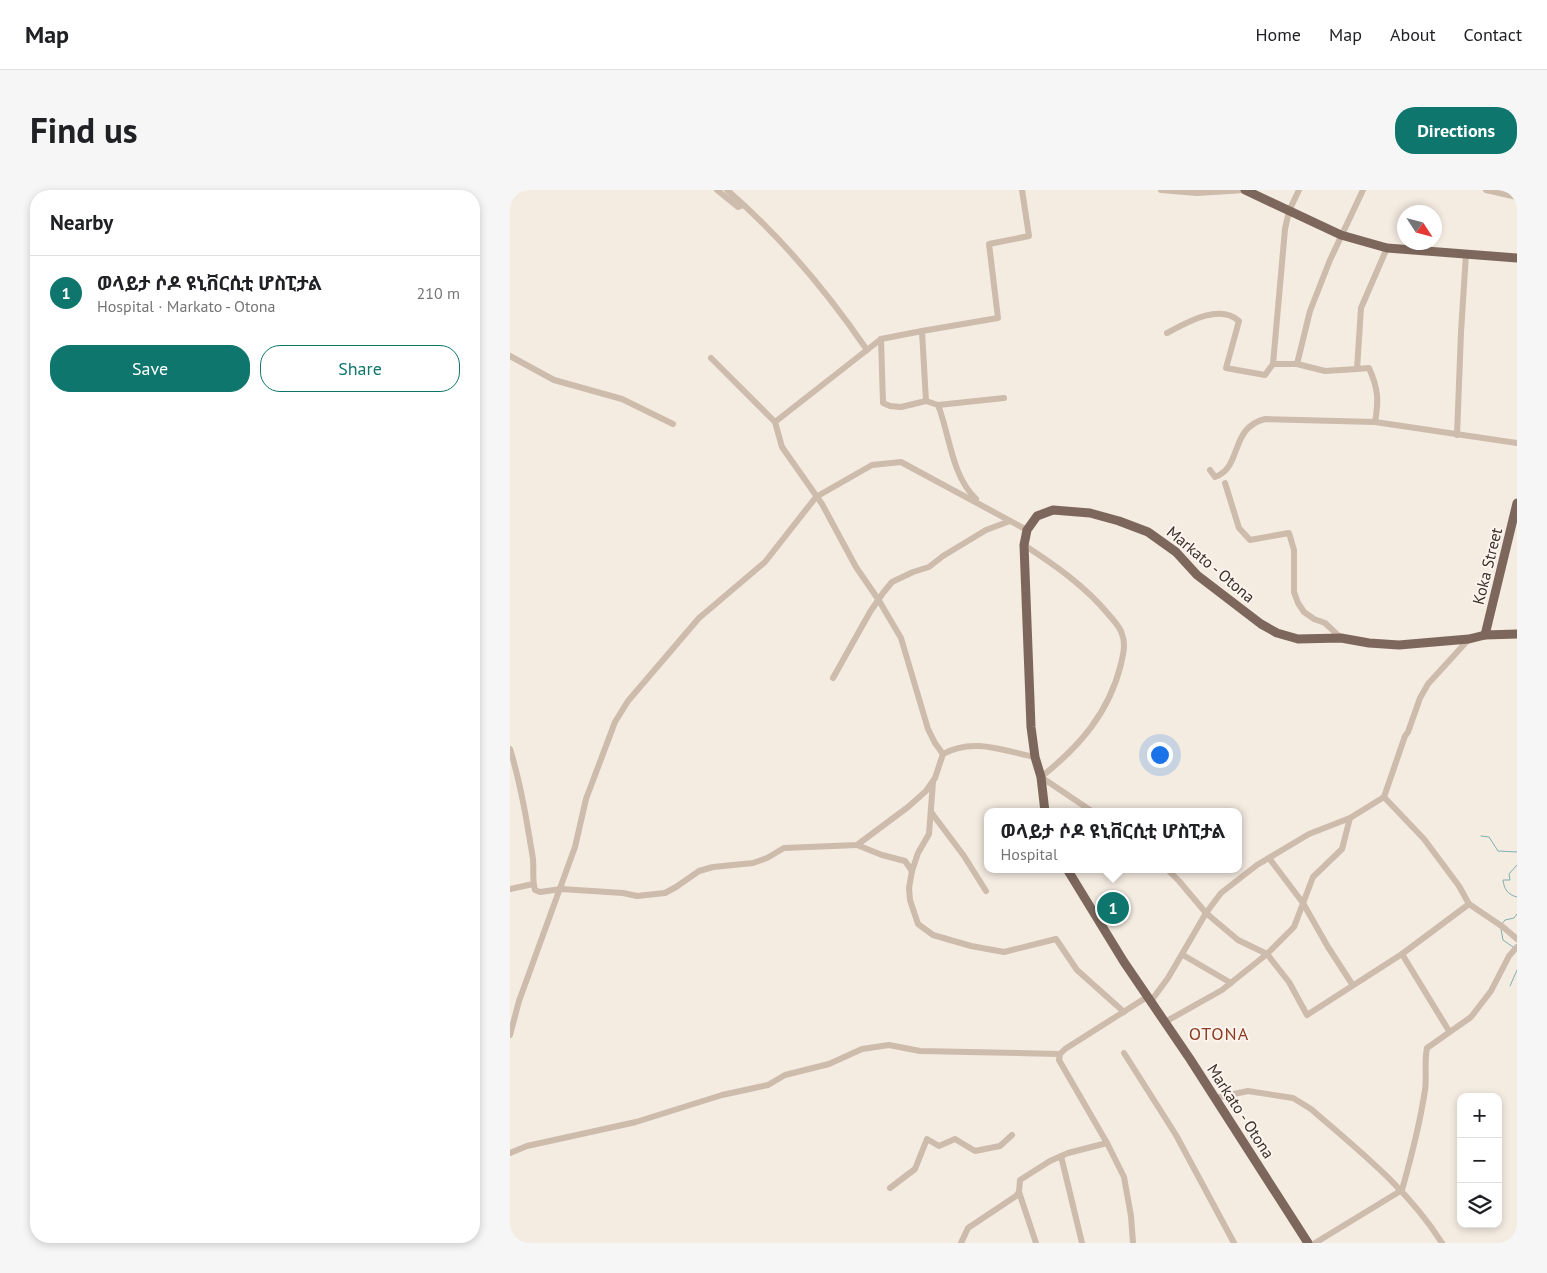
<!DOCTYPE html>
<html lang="en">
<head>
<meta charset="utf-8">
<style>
  body { margin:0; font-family:"PT Sans","Noto Sans Ethiopic",sans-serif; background:#f6f6f6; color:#202124 }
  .controls { position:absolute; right:15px; bottom:15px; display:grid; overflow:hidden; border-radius:10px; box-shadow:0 2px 8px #0003 }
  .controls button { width:45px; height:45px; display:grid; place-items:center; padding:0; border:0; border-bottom:1px solid #e0e0e0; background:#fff; color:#202124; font:25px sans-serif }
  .compass { position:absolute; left:887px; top:15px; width:45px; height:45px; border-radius:50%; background:#fff; box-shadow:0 2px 8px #0003; rotate:126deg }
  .you { position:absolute; left:649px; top:564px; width:18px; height:18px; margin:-12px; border:4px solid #fff; border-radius:50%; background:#1a73e8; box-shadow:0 0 0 8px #1a73e833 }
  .badge { display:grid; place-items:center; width:32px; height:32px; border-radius:50%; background:#0f766e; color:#fff; font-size:16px; font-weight:700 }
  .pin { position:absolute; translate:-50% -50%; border:2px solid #fff; box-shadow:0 1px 5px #0006 }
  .popup { position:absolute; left:474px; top:618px; width:258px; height:65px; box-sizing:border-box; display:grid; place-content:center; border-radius:10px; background:#fff; filter:drop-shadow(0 1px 4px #0005); font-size:16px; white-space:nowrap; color:#757577 }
  .popup b { font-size:19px; color:#202124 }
  .popup::after { content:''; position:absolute; left:50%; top:100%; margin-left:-10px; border:10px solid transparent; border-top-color:#fff }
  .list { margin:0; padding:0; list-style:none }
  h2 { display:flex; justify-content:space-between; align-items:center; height:65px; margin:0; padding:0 20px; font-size:21px }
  h2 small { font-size:16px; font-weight:400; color:#757577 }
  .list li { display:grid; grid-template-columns:32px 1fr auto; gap:15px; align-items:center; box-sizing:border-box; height:75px; padding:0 20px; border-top:1px solid #e0e0e0 }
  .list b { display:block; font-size:19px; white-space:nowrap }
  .list p { margin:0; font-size:16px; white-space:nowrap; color:#757577 }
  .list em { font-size:16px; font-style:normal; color:#757577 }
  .actions { display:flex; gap:10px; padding:15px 20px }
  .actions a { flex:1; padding:11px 0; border:1px solid #0f766e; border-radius:20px; text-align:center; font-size:18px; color:#0f766e }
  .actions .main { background:#0f766e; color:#fff }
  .icon { flex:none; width:28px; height:28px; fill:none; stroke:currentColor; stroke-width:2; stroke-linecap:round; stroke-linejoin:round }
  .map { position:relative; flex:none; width:1007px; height:1053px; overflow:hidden; border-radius:20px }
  header { display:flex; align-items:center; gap:30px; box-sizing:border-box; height:70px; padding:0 25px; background:#fff; border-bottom:1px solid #e0e0e0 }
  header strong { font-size:24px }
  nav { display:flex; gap:28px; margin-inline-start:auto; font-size:18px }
  .intro { display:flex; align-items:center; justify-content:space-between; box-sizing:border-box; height:120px; padding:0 30px }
  h1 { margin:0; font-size:35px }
  .button { padding:12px 22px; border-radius:20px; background:#0f766e; color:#fff; font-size:18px; font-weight:700 }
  main { display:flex; gap:30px; padding:0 30px }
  aside { flex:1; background:#fff; border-radius:20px; box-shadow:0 2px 8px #0003 }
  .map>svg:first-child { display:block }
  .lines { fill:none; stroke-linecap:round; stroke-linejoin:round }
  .stream { stroke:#7fb0b2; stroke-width:1 }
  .minor { stroke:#cdbbac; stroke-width:6 }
  .major { stroke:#7d675c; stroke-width:9 }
  .labels { text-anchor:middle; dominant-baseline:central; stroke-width:4; stroke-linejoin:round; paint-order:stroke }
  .street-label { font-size:16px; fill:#3b302b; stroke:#fbf5ee }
  .neighbourhood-label { font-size:18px; letter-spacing:1px; fill:#8c3b22; stroke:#fbf5ee }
</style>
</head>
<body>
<header>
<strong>Map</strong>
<nav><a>Home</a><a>Map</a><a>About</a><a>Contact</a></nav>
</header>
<div class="intro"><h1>Find us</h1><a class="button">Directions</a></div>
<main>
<aside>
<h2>Nearby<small></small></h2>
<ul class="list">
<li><span class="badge">1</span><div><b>ወላይታ ሶዶ ዩኒቨርሲቲ ሆስፒታል</b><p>Hospital · Markato - Otona</p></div><em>210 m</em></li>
</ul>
<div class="actions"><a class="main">Save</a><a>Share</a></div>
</aside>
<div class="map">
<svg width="1007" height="1053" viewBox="0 0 1007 1053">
  <rect width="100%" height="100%" fill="#f4ebe1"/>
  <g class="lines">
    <g class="stream">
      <path d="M971,646L979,647L988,661L1007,662"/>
      <path d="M1007,675L999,684L1000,690H993C994,699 998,705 1007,707"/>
      <path d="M992,734L995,730L1004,728L1007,724"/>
      <path d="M991,739L993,750L1003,757"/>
      <path d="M1000,796L1007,780"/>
    </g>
    <g class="minor">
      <path d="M207,0L228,17L233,15"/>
      <path d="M217,0C269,45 318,103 357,160"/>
      <path d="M651,0L687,3L735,0"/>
      <path d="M976,0L1007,7"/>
      <path d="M657,143C676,133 709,113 729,131L716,178L755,185L763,174L775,39L779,21L789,0"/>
      <path d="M371,149L373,213L380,216L391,217L416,211L428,215L494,208"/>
      <path d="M0,166L44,190L112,209L163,234"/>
      <path d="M201,168L265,232L272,257L312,314L346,377L368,409L391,448L418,539L425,553L433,564"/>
      <path d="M763,174H787L815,181L847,179"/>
      <path d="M787,174L800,121L820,70L853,0"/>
      <path d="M416,211L412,141L488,128L479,54L519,46L512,0"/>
      <path d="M428,215C440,245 441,285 466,309"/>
      <path d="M265,232L371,149L412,141"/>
      <path d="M865,232C869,210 868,198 859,178L847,179L851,118L877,58"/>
      <path d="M947,245L951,142L956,64"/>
      <path d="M700,280L705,287C733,277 719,238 755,229L865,232L1007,253"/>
      <path d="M715,293L729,338L740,350L779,343L784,360V402L788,413L794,422L804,429L815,433L831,448"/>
      <path d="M514,355C545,375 575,396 599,425C604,431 610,437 612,444C616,454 613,465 611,474C599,523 569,557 531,587L583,622"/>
      <path d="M323,488L360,422L373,403L382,392L403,382L419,377L433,366L476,340L500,331"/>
      <path d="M0,559C11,595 17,632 23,669C24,679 22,690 25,700L30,702L51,699L113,703L127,706L155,703L166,697L189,681L203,677L243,673L257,668L274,658L347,655L398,617L416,601L425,588L433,564C463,547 494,561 525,567"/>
      <path d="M874,607L914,649L949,696L959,714L993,737L1007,749"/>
      <path d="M421,622L454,666L476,701"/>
      <path d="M347,655L372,665L395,671L402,681L399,698L400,710L408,734L423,745L461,756L494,762L546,749L567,780L614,822"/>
      <path d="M759,668L793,713L818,757L842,794"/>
      <path d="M657,679L669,691L696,723L711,703L747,675L799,644L840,628"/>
      <path d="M402,681L408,663L419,644L423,592"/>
      <path d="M0,699L23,694"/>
      <path d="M892,764L939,841"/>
      <path d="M673,765L721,793"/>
      <path d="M641,811L658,788L696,723L728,750L757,764L779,792L797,825L892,764L959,714"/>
      <path d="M655,832L712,800L757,764L784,737L803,687L832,659L840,628L874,607L895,546L898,542L910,508L918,494L959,449"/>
      <path d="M0,845L9,811L65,657L76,609L105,532L118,511L189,428L255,372L306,307L362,275L391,272L517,340"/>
      <path d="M614,863L666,945L724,1053"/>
      <path d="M705,908L738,901L783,908L801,919C848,960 898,999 932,1053"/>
      <path d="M0,963L17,956L126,932L212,905L258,895L275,885L319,874L352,859L379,855L410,861L550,864"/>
      <path d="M551,966L572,1053"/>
      <path d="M380,998L405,979L417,949L429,956L445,949L465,961L490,956L502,945"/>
      <path d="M509,1002L526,1053"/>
      <path d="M451,1053L458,1038L506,1006L509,1002L510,990L540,971L558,963L597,953"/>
      <path d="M623,1053L621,1026L614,987L597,953L549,870L550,864L555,859L637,807"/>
      <path d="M805,1053L892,1000C901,968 910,934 915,900C917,886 914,872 917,858L961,827L981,801L999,766L1007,757"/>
    </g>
    <g class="major">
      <path d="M735,0L831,45L877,58L1007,68"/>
      <path d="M975,445L1007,313"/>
      <path d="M535,622L531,587L525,567L521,537L514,355L517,340L527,326L543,320L580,323L609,331L638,342L666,362L687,385L751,434L767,443L788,449L831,448L859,453L889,455L959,449L975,445L1007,444"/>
      <path d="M557,679L614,772L680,869L798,1053"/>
    </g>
  </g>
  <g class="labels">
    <g class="street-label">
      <text transform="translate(701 374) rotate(40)">Markato - Otona</text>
      <text transform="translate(977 376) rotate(-76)">Koka Street</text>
      <text transform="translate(731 921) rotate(57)">Markato - Otona</text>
    </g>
    <g class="neighbourhood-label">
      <text x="709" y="843">OTONA</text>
    </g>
  </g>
</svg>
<div class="controls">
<button>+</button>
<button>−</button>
<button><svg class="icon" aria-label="layers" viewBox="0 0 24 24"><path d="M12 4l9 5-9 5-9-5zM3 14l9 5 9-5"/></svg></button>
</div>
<svg class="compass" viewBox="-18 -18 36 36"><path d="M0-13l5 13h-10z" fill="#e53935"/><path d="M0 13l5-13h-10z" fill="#757577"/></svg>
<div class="you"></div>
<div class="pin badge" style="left:603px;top:718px">1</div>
<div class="popup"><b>ወላይታ ሶዶ ዩኒቨርሲቲ ሆስፒታል</b>Hospital</div>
</div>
</main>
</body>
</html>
